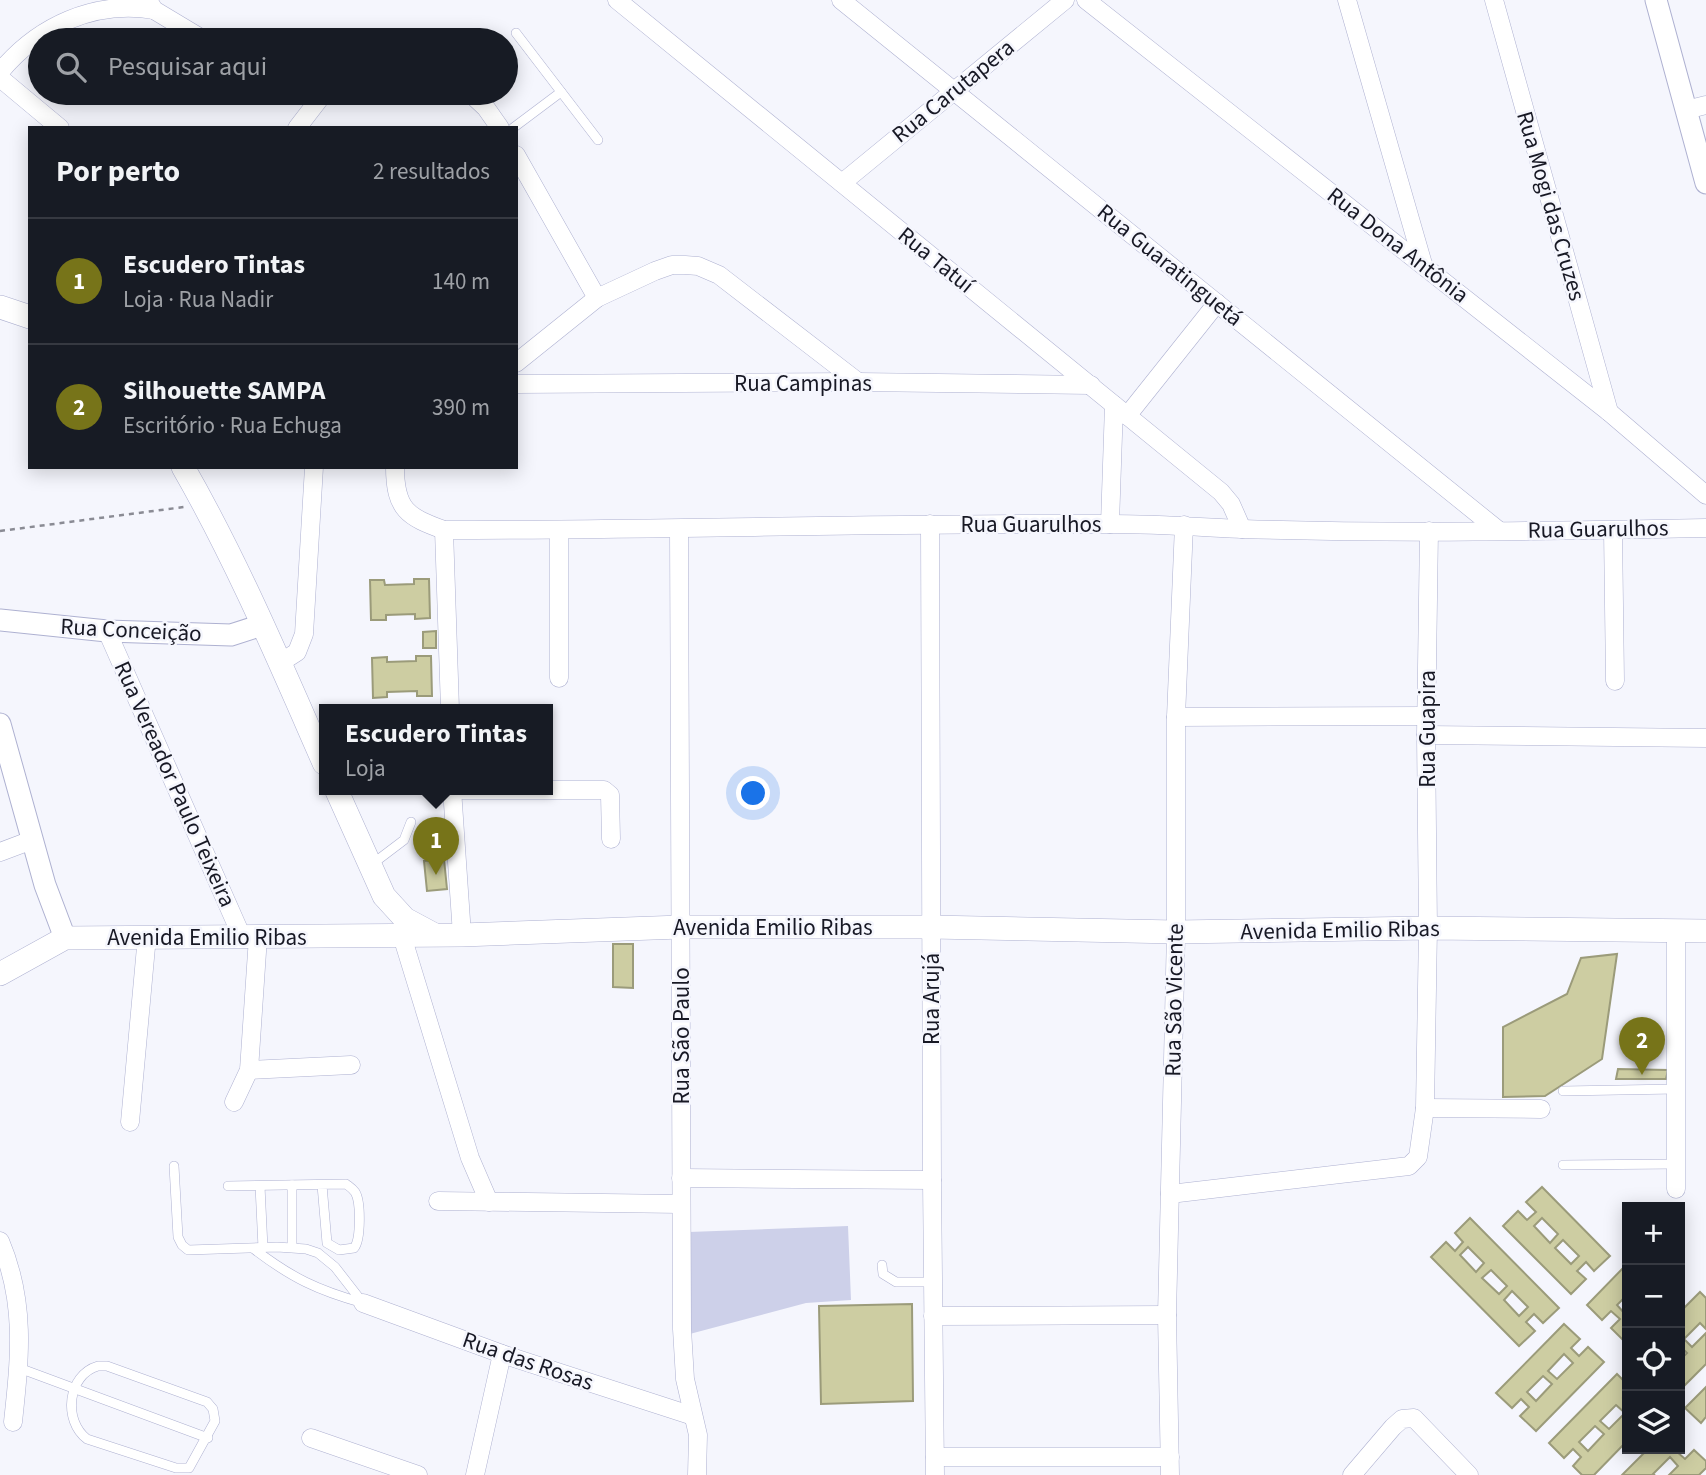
<!DOCTYPE html>
<html lang="pt">
<head>
<meta charset="utf-8">
<style>
  body { margin:0; font-family:"Source Sans 3",sans-serif; background:#242831; color:#f1f3f6 }
  .controls { position:absolute; right:21px; bottom:21px; display:grid; overflow:hidden; border-radius:0px; box-shadow:0 4px 18px #0003 }
  .controls button { width:63px; height:63px; display:grid; place-items:center; padding:0; border:0; border-bottom:2px solid #363941; background:#171b24; color:#f1f3f6; font:35px sans-serif }
  .you { position:absolute; left:754px; top:794px; width:24px; height:24px; margin:-18px; border:5px solid #fff; border-radius:50%; background:#1a73e8; box-shadow:0 0 0 10px #1a73e833 }
  .badge { display:grid; place-items:center; width:46px; height:46px; border-radius:50%; background:#777419; color:#fff; font-size:23px; font-weight:700 }
  .pin { position:absolute; translate:-50% -58px; filter:drop-shadow(0 2px 4px #0008) }
  .pin::after { content:''; position:absolute; top:37px; width:24px; height:21px; background:inherit; clip-path:polygon(0 0,100% 0,50% 100%) }
  .popup { position:absolute; left:319px; top:704px; width:234px; height:91px; box-sizing:border-box; display:grid; place-content:center; border-radius:0px; background:#171b24; filter:drop-shadow(0 2px 5px #0005); font-size:23px; white-space:nowrap; color:#9ea1a6 }
  .popup b { font-size:26px; color:#f1f3f6 }
  .popup::after { content:''; position:absolute; left:50%; top:100%; margin-left:-14px; border:14px solid transparent; border-top-color:#171b24 }
  .list { margin:0; padding:0; list-style:none }
  h2 { display:flex; justify-content:space-between; align-items:center; height:91px; margin:0; padding:0 28px; font-size:30px }
  h2 small { font-size:23px; font-weight:400; color:#9ea1a6 }
  .list li { display:grid; grid-template-columns:46px 1fr auto; gap:21px; align-items:center; box-sizing:border-box; height:126px; padding:0 28px; border-top:2px solid #363941 }
  .list b { display:block; font-size:26px; white-space:nowrap }
  .list p { margin:0; font-size:23px; white-space:nowrap; color:#9ea1a6 }
  .list em { font-size:23px; font-style:normal; color:#9ea1a6 }
  .icon { flex:none; width:38px; height:38px; fill:none; stroke:currentColor; stroke-width:2; stroke-linecap:round; stroke-linejoin:round }
  .map { position:relative; flex:none; width:1706px; height:1475px; overflow:hidden }
  .search { position:absolute; background:#171b24; box-shadow:0 4px 18px #0003; left:28px; top:28px; width:490px; height:77px; display:flex; align-items:center; gap:18px; box-sizing:border-box; padding:0 24px; border-radius:38px; color:#9ea1a6; font-size:26px }
  .panel { position:absolute; background:#171b24; box-shadow:0 4px 18px #0003; left:28px; top:126px; width:490px; height:343px; border-radius:0px }
  .map>svg:first-child { display:block }
  .green { fill:#cdd0e9 }
  .building { fill:#cdcda2; stroke:#9b9b7a; stroke-width:2; fill-rule:evenodd }
  .lines { fill:none; stroke-linecap:round; stroke-linejoin:round }
  .service-casing { stroke:#aeb1d1; stroke-width:10 }
  .minor-casing { stroke:#aeb1d1; stroke-width:19 }
  .tertiary-casing { stroke:#aeb1d1; stroke-width:23 }
  .secondary-casing { stroke:#aeb1d1; stroke-width:24 }
  .path { stroke:#8a8b94; stroke-width:2.5; stroke-dasharray:5 5; stroke-linecap:butt }
  .service { stroke:#fff; stroke-width:9 }
  .minor { stroke:#fff; stroke-width:18 }
  .tertiary { stroke:#fff; stroke-width:21 }
  .secondary { stroke:#fff; stroke-width:23 }
  .labels { text-anchor:middle; dominant-baseline:central; stroke-width:5; stroke-linejoin:round; paint-order:stroke }
  .street-label { font-size:23px; fill:#171824; stroke:#f5f6fd }
</style>
</head>
<body>
<div class="map">
<svg width="1706" height="1475" viewBox="0 0 1706 1475">
  <rect width="100%" height="100%" fill="#f5f6fd"/>
  <path class="green" d="M848,1226L851,1300L806,1303L686,1335L689,1232Z"/>
  <g class="building">
    <path d="M414,579H429L430,618L415,619V614L386,615V620H371L370,580H384L385,585L414,584Z"/>
    <path d="M436,631V648H423V632Z"/>
    <path d="M416,656H431L432,696H417V691L387,692V697L373,698L372,658L387,657V662L416,661Z"/>
    <path d="M444,859L447,889L427,891L424,861Z"/>
    <path d="M613,944H633V988L613,987Z"/>
    <path d="M1617,954L1602,1059L1545,1096L1503,1097V1027L1567,994L1581,958Z"/>
    <path d="M1618,1069L1668,1070L1666,1079H1616Z"/>
    <path d="M1542,1187L1610,1256L1594,1271L1586,1262L1577,1271L1586,1279L1571,1294L1503,1226L1518,1211L1527,1220L1536,1212L1526,1202ZM1542,1218L1558,1234L1550,1243L1534,1226ZM1563,1240L1579,1256L1571,1264L1555,1248Z"/>
    <path d="M1470,1218L1559,1308L1543,1323L1534,1314L1526,1322L1535,1331L1519,1346L1431,1257L1446,1242L1455,1251L1463,1242L1455,1233ZM1468,1247L1484,1263L1476,1272L1460,1255ZM1491,1270L1507,1286L1499,1294L1482,1278ZM1512,1291L1528,1307L1519,1316L1504,1300Z"/>
    <path d="M1627,1264V1295L1617,1305L1625,1314L1627,1311L1626,1343L1611,1328L1620,1319L1611,1311L1602,1320L1587,1305Z"/>
    <path d="M1700,1292L1706,1298V1329L1700,1323L1684,1339L1692,1347L1706,1333V1364L1680,1390V1360L1687,1353L1680,1346V1312Z"/>
    <path d="M912,1304L913,1401L821,1404L819,1306Z"/>
    <path d="M1564,1324L1580,1339L1571,1348L1579,1356L1588,1347L1604,1362L1536,1431L1520,1416L1529,1407L1521,1399L1512,1408L1496,1393ZM1564,1354L1573,1363L1557,1379L1548,1371ZM1543,1376L1552,1384L1536,1401L1527,1392Z"/>
    <path d="M1617,1374L1627,1384V1394L1623,1398L1627,1402V1441L1594,1475H1582L1573,1466L1581,1457L1573,1449L1564,1458L1549,1443ZM1616,1405L1625,1413L1609,1429L1600,1421ZM1595,1426L1604,1434L1588,1451L1579,1442Z"/>
    <path d="M1706,1387V1417L1701,1423L1685,1408Z"/>
    <path d="M1648,1449H1678L1676,1451L1685,1459L1694,1450L1706,1461V1468L1699,1475H1669L1678,1466L1670,1457L1653,1474L1655,1475H1622Z"/>
  </g>
  <g class="lines">
    <defs>
      <g id="service">
        <path d="M516,33L598,140"/>
        <path d="M513,128L561,92"/>
        <path d="M371,865L404,840L411,822"/>
        <path d="M1563,1091L1676,1089"/>
        <path d="M1563,1165L1676,1164"/>
        <path d="M174,1166L178,1237L182,1245L188,1250L277,1247L306,1249L318,1253L335,1267L363,1303"/>
        <path d="M292,1185V1247"/>
        <path d="M228,1186L346,1184C350,1187 352,1188 355,1192C361,1201 361,1240 354,1248L339,1250L327,1243L322,1185"/>
        <path d="M260,1186L263,1248"/>
        <path d="M254,1249C292,1278 317,1290 363,1303"/>
        <path d="M882,1265L883,1274L896,1282H933"/>
        <path d="M98,1366H107L207,1402L213,1409L215,1421L189,1468H176L87,1439C63,1421 67,1375 98,1366Z"/>
        <path d="M19,1368L208,1438"/>
      </g>
      <g id="minor">
        <path d="M148,0L154,10L204,40"/>
        <path d="M617,0L1221,492L1231,504L1242,529"/>
        <path d="M841,0L1498,530"/>
        <path d="M1086,0L1609,412L1706,495"/>
        <path d="M1347,0L1423,264"/>
        <path d="M1494,0L1609,412"/>
        <path d="M0,72C38,26 94,0 154,10"/>
        <path d="M0,78L60,128"/>
        <path d="M470,93L486,108L500,128"/>
        <path d="M1686,110L1706,105"/>
        <path d="M297,128L324,93"/>
        <path d="M516,155L597,298"/>
        <path d="M842,183L1065,0"/>
        <path d="M516,363L597,298L655,271L672,265H685L698,266L719,275L858,382"/>
        <path d="M516,384L858,382L1091,385"/>
        <path d="M1127,416L1217,303"/>
        <path d="M395,467C395,510 408,517 444,530C666,530 888,523 1110,524C1154,524 1199,527 1243,529C1397,534 1552,531 1706,528"/>
        <path d="M930,524L932,1180L935,1475"/>
        <path d="M1110,524L1114,405"/>
        <path d="M679,529L682,1329L685,1379L698,1435L697,1475"/>
        <path d="M444,530L450,709"/>
        <path d="M559,530V678"/>
        <path d="M1613,530L1615,681"/>
        <path d="M107,631L242,937"/>
        <path d="M280,663L297,652L304,634L314,467"/>
        <path d="M1176,717L1426,716"/>
        <path d="M1426,735L1706,738"/>
        <path d="M452,789L462,935"/>
        <path d="M452,790H604L610,795L611,839"/>
        <path d="M0,852L32,840"/>
        <path d="M402,936L470,1158L489,1202"/>
        <path d="M249,1070L351,1065"/>
        <path d="M234,1102L249,1070L258,937"/>
        <path d="M1425,1108L1541,1109"/>
        <path d="M130,1122L147,936"/>
        <path d="M681,1178L932,1180"/>
        <path d="M1676,1189V930"/>
        <path d="M1170,1194L1409,1166L1418,1157L1425,1108L1428,928L1426,735L1429,531"/>
        <path d="M438,1201L681,1204"/>
        <path d="M0,1241C26,1302 20,1357 13,1422"/>
        <path d="M363,1303L502,1354L693,1416"/>
        <path d="M933,1316L1167,1315"/>
        <path d="M311,1438L418,1475"/>
        <path d="M935,1457H1170"/>
        <path d="M475,1475L502,1354"/>
        <path d="M1170,1475L1167,1315L1176,932V717L1184,525"/>
        <path d="M1352,1475L1393,1427L1402,1419L1414,1418L1469,1475"/>
      </g>
      <g id="tertiary">
        <path d="M1656,0L1706,183"/>
        <path d="M0,620L107,631L231,635L262,625"/>
        <path d="M0,724L45,885L65,938"/>
      </g>
      <g id="secondary">
        <path d="M0,307L30,317"/>
        <path d="M183,467C237,561 280,663 324,763"/>
        <path d="M336,789L384,896L405,919L433,934"/>
        <path d="M0,974L65,938L462,935L681,927H931L1176,932L1428,928L1706,931"/>
      </g>
    </defs>
    <use href="#service" class="service-casing"/>
    <use href="#minor" class="minor-casing"/>
    <use href="#tertiary" class="tertiary-casing"/>
    <use href="#secondary" class="secondary-casing"/>
    <path class="path" d="M0,531L184,507"/>
    <use href="#service" class="service"/>
    <use href="#minor" class="minor"/>
    <use href="#tertiary" class="tertiary"/>
    <use href="#secondary" class="secondary"/>
  </g>
  <g class="labels">
    <g class="street-label">
      <text transform="translate(953 91) rotate(-39)">Rua Carutapera</text>
      <text transform="translate(1551 206) rotate(74)">Rua Mogi das Cruzes</text>
      <text transform="translate(1398 245) rotate(38)">Rua Dona Antônia</text>
      <text transform="translate(936 260) rotate(39)">Rua Tatuí</text>
      <text transform="translate(1170 265) rotate(39)">Rua Guaratinguetá</text>
      <text x="803" y="383">Rua Campinas</text>
      <text x="1031" y="524">Rua Guarulhos</text>
      <text transform="translate(1598 529) rotate(-1)">Rua Guarulhos</text>
      <text transform="translate(131 630) rotate(3)">Rua Conceição</text>
      <text transform="translate(1427 729) rotate(-90)">Rua Guapira</text>
      <text transform="translate(175 784) rotate(66)">Rua Vereador Paulo Teixeira</text>
      <text x="773" y="927">Avenida Emilio Ribas</text>
      <text transform="translate(1340 930) rotate(-1)">Avenida Emilio Ribas</text>
      <text x="207" y="937">Avenida Emilio Ribas</text>
      <text transform="translate(931 999) rotate(-90)">Rua Arujá</text>
      <text transform="translate(1174 1000) rotate(-89)">Rua São Vicente</text>
      <text transform="translate(681 1036) rotate(-90)">Rua São Paulo</text>
      <text transform="translate(528 1361) rotate(19)">Rua das Rosas</text>
    </g>
  </g>
</svg>
<div class="controls">
<button>+</button>
<button>−</button>
<button><svg class="icon" aria-label="locate" viewBox="0 0 24 24"><circle cx="12" cy="12" r="6"/><path d="M12 2v4M12 18v4M2 12h4M18 12h4"/></svg></button>
<button><svg class="icon" aria-label="layers" viewBox="0 0 24 24"><path d="M12 4l9 5-9 5-9-5zM3 14l9 5 9-5"/></svg></button>
</div>
<div class="you"></div>
<div class="pin badge" style="left:436px;top:875px">1</div>
<div class="popup"><b>Escudero Tintas</b>Loja</div>
<div class="pin badge" style="left:1642px;top:1075px">2</div>
<div class="search"><svg class="icon" aria-label="search" viewBox="0 0 24 24"><circle cx="10" cy="10" r="6"/><path d="M15 15l6 6"/></svg>Pesquisar aqui</div>
<section class="panel">
<h2>Por perto<small>2 resultados</small></h2>
<ul class="list">
<li><span class="badge">1</span><div><b>Escudero Tintas</b><p>Loja · Rua Nadir</p></div><em>140 m</em></li>
<li><span class="badge">2</span><div><b>Silhouette SAMPA</b><p>Escritório · Rua Echuga</p></div><em>390 m</em></li>
</ul>
</section>
</div>
</body>
</html>
